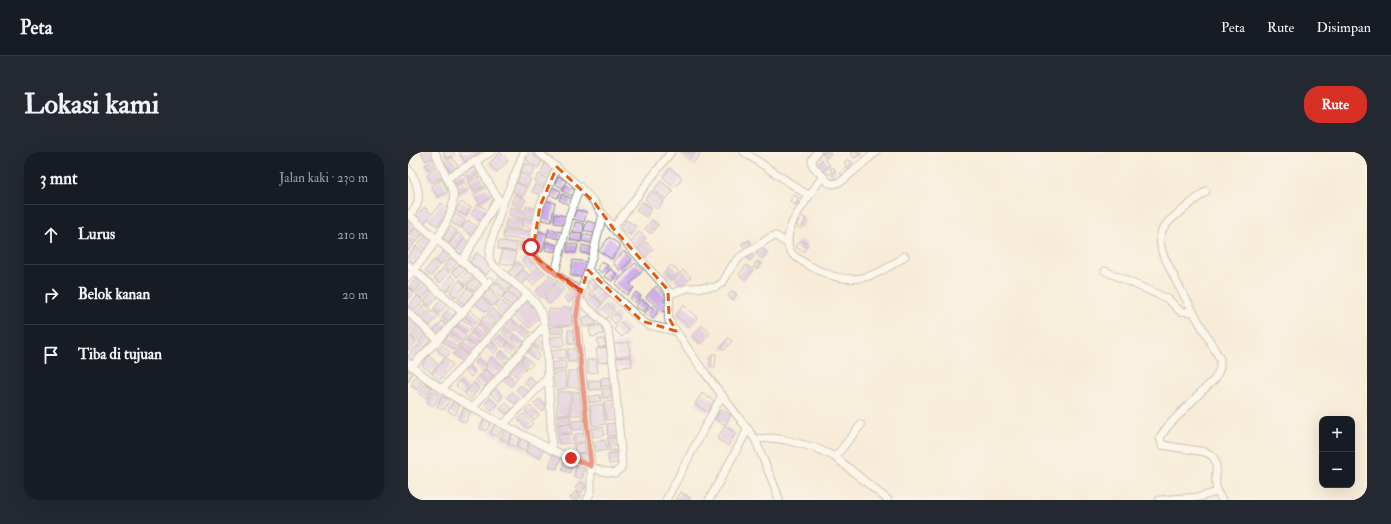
<!DOCTYPE html>
<html lang="id">
<head>
<meta charset="utf-8">
<style>
  body { margin:0; font-family:"IM FELL Double Pica",serif; background:#242831; color:#f1f3f6 }
  .controls { position:absolute; right:12px; bottom:12px; display:grid; overflow:hidden; border-radius:8px; box-shadow:0 4px 16px #0002 }
  .controls button { width:36px; height:36px; display:grid; place-items:center; padding:0; border:0; border-bottom:1px solid #363941; background:#171b24; color:#f1f3f6; font:20px sans-serif }
  .stop { position:absolute; width:12px; height:12px; margin:-9px; border:3px solid #d93025; border-radius:50%; background:#fff }
  .stop.end { background:#d93025; border-color:#fff; box-shadow:0 1px 4px #0008 }
  .list { margin:0; padding:0; list-style:none }
  h2 { display:flex; justify-content:space-between; align-items:center; height:52px; margin:0; padding:0 16px; font-size:17px }
  h2 small { font-size:13px; font-weight:400; color:#9ea1a6 }
  .list li { display:grid; grid-template-columns:26px 1fr auto; gap:12px; align-items:center; box-sizing:border-box; height:60px; padding:0 16px; border-top:1px solid #363941 }
  .list b { display:block; font-size:15px; white-space:nowrap }
  .list em { font-size:13px; font-style:normal; color:#9ea1a6 }
  .icon { flex:none; width:22px; height:22px; fill:none; stroke:currentColor; stroke-width:2; stroke-linecap:round; stroke-linejoin:round }
  .map { position:relative; flex:none; width:959px; height:348px; overflow:hidden; border-radius:16px }
  header { display:flex; align-items:center; gap:24px; box-sizing:border-box; height:56px; padding:0 20px; background:#171b24; border-bottom:1px solid #363941 }
  header strong { font-size:19px }
  nav { display:flex; gap:22px; margin-inline-start:auto; font-size:14px }
  .intro { display:flex; align-items:center; justify-content:space-between; box-sizing:border-box; height:96px; padding:0 24px }
  h1 { margin:0; font-size:28px }
  .button { padding:10px 18px; border-radius:16px; background:#d93025; color:#fff; font-size:14px; font-weight:700 }
  main { display:flex; gap:24px; padding:0 24px }
  aside { flex:1; background:#171b24; border-radius:16px; box-shadow:0 4px 16px #0002 }
  .map>svg:first-child { display:block }
  .building { fill:#ceaae9 }
  .lines { fill:none; stroke-linecap:round; stroke-linejoin:round }
  .street-casing { stroke:#8c9486; stroke-width:9 }
  .street { stroke:#fff; stroke-width:7 }
  .route { stroke:#d93025; stroke-width:5 }
  .marked { fill:none; stroke:#e8590c; stroke-width:3; stroke-dasharray:8 5; stroke-linejoin:round }
</style>
</head>
<body>
<header>
<strong>Peta</strong>
<nav><a>Peta</a><a>Rute</a><a>Disimpan</a></nav>
</header>
<div class="intro"><h1>Lokasi kami</h1><a class="button">Rute</a></div>
<main>
<aside>
<h2>3 mnt<small>Jalan kaki · 230 m</small></h2>
<ul class="list">
<li><svg class="icon" aria-label="ahead" viewBox="0 0 24 24"><path d="M12 20V5M6 11l6-6 6 6"/></svg><div><b>Lurus</b></div><em>210 m</em></li>
<li><svg class="icon" aria-label="right" viewBox="0 0 24 24"><path d="M7 20v-9h11M14 6l5 5-5 5"/></svg><div><b>Belok kanan</b></div><em>20 m</em></li>
<li><svg class="icon" aria-label="arrive" viewBox="0 0 24 24"><path d="M6 21V4h12l-3 4 3 4H6"/></svg><div><b>Tiba di tujuan</b></div></li>
</ul>
</aside>
<div class="map">
<svg width="959" height="348" viewBox="0 0 959 348">
  <rect width="100%" height="100%" fill="#fdfcf7"/>
  <filter id="ink" filterUnits="userSpaceOnUse"><feTurbulence type="fractalNoise" baseFrequency=".025" numOctaves="2"/><feDisplacementMap in="SourceGraphic" scale="8" xChannelSelector="R" yChannelSelector="G"/><feConvolveMatrix kernelMatrix="1 2 1 2 8 2 1 2 1" color-interpolation-filters="sRGB"/></filter>
  <filter id="wash" filterUnits="userSpaceOnUse"><feTurbulence type="fractalNoise" baseFrequency=".012" numOctaves="4" result="noise"/><feDisplacementMap in="SourceGraphic" scale="16" xChannelSelector="R" yChannelSelector="G"/><feGaussianBlur stdDeviation="0.9" result="paint"/><feColorMatrix in="noise" values="0 0 0 0 0 0 0 0 0 0 0 0 0 0 0 0 0 1.4 0 .05"/><feComposite in="paint" operator="in"/></filter>
  <g filter="url(#wash)">
    <rect width="100%" height="100%" fill="#f8ecd9"/>
    <g id="blocks">
      <g class="building">
        <path d="M13,0H25L28,4L18,9Z"/>
        <path d="M35,0H45L47,2L39,7Z"/>
        <path d="M51,0H72L57,10Z"/>
        <path d="M92,0L100,9L89,20L81,12Z"/>
        <path d="M275,0H290L292,2L285,11L273,1Z"/>
        <path d="M414,0H422L423,1L419,6L414,1Z"/>
        <path d="M443,0H451L452,3L446,6Z"/>
        <path d="M123,1L134,9L130,16L118,8Z"/>
        <path d="M44,5L50,14L43,20L37,11Z"/>
        <path d="M416,6L422,13L415,19L409,13Z"/>
        <path d="M26,7L30,13L21,19L17,13Z"/>
        <path d="M440,7L444,11L440,15L436,11Z"/>
        <path d="M117,11L127,16L123,24L113,19Z"/>
        <path d="M137,11L148,17L143,25L133,20Z"/>
        <path d="M68,14L72,20L62,27L58,21Z"/>
        <path d="M425,15L428,20L425,22L422,17Z"/>
        <path d="M437,15L442,18L436,25L432,22Z"/>
        <path d="M31,16L36,24L24,31L19,23Z"/>
        <path d="M262,16L274,26L267,35L255,25Z"/>
        <path d="M53,19L58,26L48,32L43,26Z"/>
        <path d="M113,21L123,27L119,35L109,30Z"/>
        <path d="M421,21L428,26L425,30L418,24Z"/>
        <path d="M131,22L142,28L139,34L127,29Z"/>
        <path d="M73,24L78,33L66,39L61,30Z"/>
        <path d="M150,24L158,29L155,36L147,32Z"/>
        <path d="M34,28L40,40L30,45L23,34Z"/>
        <path d="M253,29L265,39L258,47L246,38Z"/>
        <path d="M56,30L61,37L51,44L46,37Z"/>
        <path d="M108,31L119,36L115,45L104,39Z"/>
        <path d="M127,32L138,36L135,44L124,40Z"/>
        <path d="M157,33L167,38L164,44L154,39Z"/>
        <path d="M78,35L84,44L72,52L66,42Z"/>
        <path d="M144,35L153,39L149,46L141,42Z"/>
        <path d="M244,39L256,49L249,57L237,47Z"/>
        <path d="M107,42L118,48L113,56L103,51Z"/>
        <path d="M154,42L164,47L161,53L151,48Z"/>
        <path d="M386,43L391,46L387,53L382,49Z"/>
        <path d="M136,48L147,51L143,70L132,67Z"/>
        <path d="M53,50L63,55L58,64L48,59Z"/>
        <path d="M234,50L244,56L238,65L228,58Z"/>
        <path d="M33,51L42,59L29,74L20,66L16,71L8,65L16,55L24,62Z"/>
        <path d="M70,52L81,59L74,70L63,62Z"/>
        <path d="M118,54L129,57L127,65L116,62Z"/>
        <path d="M102,55L115,58L114,66L101,63Z"/>
        <path d="M168,58L179,60L176,70L165,67Z"/>
        <path d="M47,62L57,68L53,76L43,70Z"/>
        <path d="M147,62L159,64L158,73L146,71Z"/>
        <path d="M393,64L398,67L393,77L388,73Z"/>
        <path d="M116,65L127,68L125,76L114,73Z"/>
        <path d="M99,66L114,68L113,77L97,75Z"/>
        <path d="M1,68L8,74L0,83V69Z"/>
        <path d="M60,68L70,76L64,84L54,76Z"/>
        <path d="M218,68L228,74L222,83L213,77Z"/>
        <path d="M244,68L250,73L243,82L237,77Z"/>
        <path d="M179,69L191,72L188,82L176,78Z"/>
        <path d="M167,70L176,72L175,81L165,80Z"/>
        <path d="M9,74L16,80L7,91L1,85Z"/>
        <path d="M43,75L49,79L41,91L35,86Z"/>
        <path d="M96,77L125,80L124,88L95,86Z"/>
        <path d="M141,77L154,80L152,87L139,84Z"/>
        <path d="M131,79L139,82L134,100L127,98Z"/>
        <path d="M164,80L174,82L173,90L162,88Z"/>
        <path d="M231,80L238,86L229,98L222,92Z"/>
        <path d="M50,81L56,86L48,98L41,93Z"/>
        <path d="M19,82L26,87L17,98L10,92Z"/>
        <path d="M175,82L187,85L186,92L174,89Z"/>
        <path d="M201,85L213,94L203,107L191,99Z"/>
        <path d="M0,87L6,92L0,99Z"/>
        <path d="M56,87L62,91L54,103L48,98Z"/>
        <path d="M342,88L343,93L336,96L334,91Z"/>
        <path d="M393,88L400,93L395,100L388,95Z"/>
        <path d="M91,89L109,91L108,99L90,97Z"/>
        <path d="M112,90L122,92L121,100L111,98Z"/>
        <path d="M138,90L150,93L148,100L137,98Z"/>
        <path d="M238,90L245,97L237,106L230,100Z"/>
        <path d="M160,91L170,93L168,101L159,100Z"/>
        <path d="M174,93L183,95L182,102L173,101Z"/>
        <path d="M8,94L15,100L6,111L0,106V104Z"/>
        <path d="M353,96L359,100L354,107L348,102Z"/>
        <path d="M37,97L42,102L33,113L28,108Z"/>
        <path d="M94,98L108,100L106,113L92,111Z"/>
        <path d="M216,99L224,107L213,119L205,111Z"/>
        <path d="M69,101L85,114L78,123L62,110Z"/>
        <path d="M343,101L346,104L342,109L339,107Z"/>
        <path d="M121,102L131,111L124,119L114,109Z"/>
        <path d="M45,103L51,108L42,119L36,114Z"/>
        <path d="M26,108L32,113L23,124L17,119Z"/>
        <path d="M165,108L180,110L177,126L162,123Z"/>
        <path d="M194,109L200,114L194,121L189,117Z"/>
        <path d="M349,109L353,112L349,117L345,115Z"/>
        <path d="M53,110L59,115L50,125L44,120Z"/>
        <path d="M109,110L115,115L107,126L100,121Z"/>
        <path d="M227,111L235,118L222,132L226,136L219,143L207,132Z"/>
        <path d="M133,113L138,119L125,133L119,127L114,133L107,126L115,118L122,124Z"/>
        <path d="M263,113L271,120L264,128L256,121Z"/>
        <path d="M338,113L345,118L337,128L331,123Z"/>
        <path d="M35,116L41,120L32,131L26,126Z"/>
        <path d="M61,117L67,122L58,133L52,128Z"/>
        <path d="M202,117L209,122L204,129L196,124Z"/>
        <path d="M275,118L283,125L273,135L266,128Z"/>
        <path d="M43,123L48,128L39,139L34,134Z"/>
        <path d="M93,123L104,132L99,138L88,129Z"/>
        <path d="M143,123L149,129L133,146L127,140Z"/>
        <path d="M10,124L16,129L7,140L1,135Z"/>
        <path d="M68,124L74,128L65,139L59,134Z"/>
        <path d="M186,126L192,132L184,140L178,134Z"/>
        <path d="M51,129L57,134L47,145L42,140Z"/>
        <path d="M87,130L98,140L93,146L82,137Z"/>
        <path d="M149,131L156,137L142,152L136,146Z"/>
        <path d="M18,132L23,137L14,147L8,142Z"/>
        <path d="M105,133L116,142L111,148L100,139Z"/>
        <path d="M248,134L259,145L255,149L260,154L255,160L238,145Z"/>
        <path d="M0,135L6,141L0,148Z"/>
        <path d="M196,135L203,142L194,151L187,144Z"/>
        <path d="M59,136L65,141L56,152L50,147Z"/>
        <path d="M163,137L169,142L161,151L156,146Z"/>
        <path d="M25,138L31,143L22,154L16,149Z"/>
        <path d="M80,138L91,148L85,154L75,145Z"/>
        <path d="M324,139L329,142L325,148L320,144Z"/>
        <path d="M99,140L110,149L105,155L94,146Z"/>
        <path d="M228,140L233,144L228,151L222,147Z"/>
        <path d="M181,141L194,152L188,160L175,148Z"/>
        <path d="M9,144L15,149L6,160L0,155Z"/>
        <path d="M72,144L83,154L78,160L67,151Z"/>
        <path d="M35,145L41,150L32,161L26,156Z"/>
        <path d="M233,147L241,153L236,160L228,155Z"/>
        <path d="M92,148L103,157L98,164L87,154Z"/>
        <path d="M117,149L133,162L122,176L106,163Z"/>
        <path d="M17,152L23,157L14,167L8,162Z"/>
        <path d="M200,152L206,159L197,167L191,160Z"/>
        <path d="M276,153L289,166L281,175L267,163Z"/>
        <path d="M43,154L49,159L40,170L34,165Z"/>
        <path d="M243,154L250,160L245,167L237,161Z"/>
        <path d="M154,155L164,156L163,174L140,172L141,157L154,158Z"/>
        <path d="M60,156L71,166L66,172L55,163Z"/>
        <path d="M84,156L95,166L90,172L79,163Z"/>
        <path d="M25,158L31,163L22,174L16,169Z"/>
        <path d="M208,161L212,166L207,172L202,166Z"/>
        <path d="M185,163L188,172L176,175L174,166Z"/>
        <path d="M76,164L87,174L82,180L71,171Z"/>
        <path d="M3,165L9,170L0,181V169Z"/>
        <path d="M53,166L64,175L59,181L48,172Z"/>
        <path d="M103,167L111,174L107,179L99,172Z"/>
        <path d="M34,169L39,174L30,185L24,180Z"/>
        <path d="M213,170L221,178L214,185L206,177Z"/>
        <path d="M11,172L17,177L8,188L2,183Z"/>
        <path d="M70,172L80,182L75,188L64,179Z"/>
        <path d="M114,173L122,180L118,185L110,178Z"/>
        <path d="M193,173L195,182L183,185L181,175Z"/>
        <path d="M294,173L302,181L293,192L284,184Z"/>
        <path d="M48,174L58,183L53,189L42,180Z"/>
        <path d="M155,174V181H142V175Z"/>
        <path d="M98,175L106,182L101,187L94,180Z"/>
        <rect x="160" y="178" width="9" height="14"/>
        <path d="M19,179L25,184L16,195L10,190Z"/>
        <path d="M63,181L74,190L69,196L58,187Z"/>
        <path d="M41,183L51,192L46,198L35,189Z"/>
        <path d="M92,183L100,190L95,195L87,188Z"/>
        <path d="M108,183L116,190L111,195L103,188Z"/>
        <path d="M156,184V194H142V185Z"/>
        <path d="M2,185L8,190L0,199V187Z"/>
        <path d="M320,186L324,189L316,198L313,196Z"/>
        <path d="M128,187L136,194L132,199L124,192Z"/>
        <path d="M196,187L198,194L191,196L189,188Z"/>
        <path d="M56,188L67,198L62,204L51,195Z"/>
        <path d="M83,189L91,196L86,201L78,194Z"/>
        <path d="M101,190L109,197L105,202L97,195Z"/>
        <path d="M221,190L222,203L208,205L206,192Z"/>
        <path d="M10,193L15,198L6,209L0,204Z"/>
        <path d="M34,193L42,200L38,206L29,198Z"/>
        <path d="M198,195L202,209L191,211L188,197Z"/>
        <path d="M51,196L61,205L56,211L45,202Z"/>
        <path d="M124,196L132,203L128,208L120,200Z"/>
        <path d="M158,197V206L142,207L141,199Z"/>
        <path d="M160,197H170V209L160,210Z"/>
        <path d="M94,199L102,207L97,211L89,204Z"/>
        <path d="M304,202H308L307,215L303,214Z"/>
        <path d="M21,204L30,212L23,221L14,213Z"/>
        <path d="M117,204L125,212L121,216L113,209Z"/>
        <path d="M84,205L96,215L91,222L78,212Z"/>
        <path d="M223,205L224,214L209,216L208,206Z"/>
        <path d="M37,206L45,212L32,228L24,222Z"/>
        <path d="M71,206L79,214L75,219L67,211Z"/>
        <path d="M188,207L190,220L180,221L179,208Z"/>
        <path d="M111,209L118,216L110,226L102,219Z"/>
        <path d="M157,209L158,217L144,219L143,211Z"/>
        <path d="M59,212L67,220L63,225L55,217Z"/>
        <path d="M78,217L86,224L82,229L74,222Z"/>
        <path d="M0,218L5,220L0,230Z"/>
        <path d="M160,219H173L172,236L160,235Z"/>
        <path d="M157,220L159,236L148,238L145,222Z"/>
        <path d="M100,222L108,229L103,234L95,227Z"/>
        <path d="M8,223L15,227L10,238L3,234Z"/>
        <path d="M72,223L80,231L76,235L68,228Z"/>
        <path d="M121,224L130,233L125,238L116,230Z"/>
        <path d="M205,225V234H193V226Z"/>
        <path d="M53,228L60,236L56,241L48,233Z"/>
        <path d="M192,228L193,237L181,238L180,229Z"/>
        <path d="M65,231L71,236L63,247L57,242Z"/>
        <path d="M17,232L24,235L18,246L11,242Z"/>
        <path d="M113,233L121,240L116,245L108,238Z"/>
        <path d="M87,236L95,244L91,249L83,241Z"/>
        <path d="M206,236L207,245L195,246L194,237Z"/>
        <path d="M24,239L31,243L25,254L19,250Z"/>
        <path d="M104,240L112,247L107,252L99,245Z"/>
        <rect x="149" y="240" width="13" height="22"/>
        <rect x="164" y="240" width="10" height="23"/>
        <path d="M294,241L306,249L299,260L287,252Z"/>
        <path d="M192,243L193,249L182,251L180,245Z"/>
        <path d="M34,244L41,248L36,258L29,255Z"/>
        <path d="M82,246L90,253L84,259L77,252Z"/>
        <path d="M131,247L139,254L134,259L126,252Z"/>
        <path d="M46,248L52,252L47,263L40,259Z"/>
        <path d="M206,249L208,267L198,268L196,250Z"/>
        <path d="M98,251L104,257L99,262L92,257Z"/>
        <path d="M194,252L197,272L185,274L182,254Z"/>
        <path d="M122,254L131,263L126,268L117,260Z"/>
        <path d="M56,256L63,260L57,271L50,267Z"/>
        <path d="M313,257L323,263L317,273L307,267Z"/>
        <path d="M115,262L125,271L120,277L110,267Z"/>
        <path d="M162,263L163,271L149,272L148,264Z"/>
        <path d="M77,265L84,269L78,279L72,276Z"/>
        <path d="M177,268V277L165,278L164,269Z"/>
        <path d="M88,271L95,275L89,285L82,281Z"/>
        <path d="M208,271L209,283L200,284L199,272Z"/>
        <path d="M163,272L164,281L150,282L149,273Z"/>
        <path d="M317,274L328,281L320,294L309,287Z"/>
        <path d="M195,275L196,283L185,285L183,277Z"/>
        <path d="M98,276L105,279L99,290L92,286Z"/>
        <path d="M105,281L112,284L108,295L100,292Z"/>
        <path d="M179,281L180,289L167,290V282Z"/>
        <path d="M164,282L165,291L151,292L150,283Z"/>
        <path d="M114,285L122,288L117,299L109,296Z"/>
        <path d="M209,285L210,298L201,299L200,286Z"/>
        <path d="M197,288L199,298L188,300L186,290Z"/>
        <path d="M123,289L137,295L132,306L118,300Z"/>
        <path d="M179,291V300L167,301L166,292Z"/>
        <path d="M181,300L182,307L171,309L170,302Z"/>
        <path d="M211,300L213,310L201,312L200,302Z"/>
        <path d="M145,302L153,305L149,317L141,315Z"/>
        <path d="M157,306L165,308L162,321L154,318Z"/>
        <path d="M169,312L177,315L174,327L166,324Z"/>
        <path d="M172,329L178,334L173,341L167,336Z"/>
        <path d="M168,339L173,344L170,348H165L162,346Z"/>
        <path d="M273,340L282,346L281,348H268Z"/>
      </g>
    </g>
  </g>
  <g filter="url(#ink)">
    <use href="#blocks" fill-opacity="0" stroke="#8c9486" stroke-width="1"/>
    <g class="lines">
      <defs>
        <g id="street">
          <path d="M116,0L94,54L82,95L81,107C83,112 87,114 91,118C103,130 119,139 129,153C140,167 139,206 140,224C142,249 143,273 144,298L193,319L207,321L213,316L214,312L206,219L200,178L197,172L171,147"/>
          <path d="M130,0L172,35L186,50L205,76L260,138C265,148 258,158 261,169L291,213L347,287L368,338L371,348"/>
          <path d="M336,0L401,44L415,24"/>
          <path d="M409,0L404,8L405,14L421,31L426,32L434,29L468,0"/>
          <path d="M68,9L92,50"/>
          <path d="M149,15L132,54L122,100C126,110 162,132 173,140"/>
          <path d="M0,16C7,26 13,40 9,53C7,57 4,60 1,63"/>
          <path d="M39,26L83,0"/>
          <path d="M798,39L761,69L754,78L752,87L753,94L754,100L769,131L812,207V216L807,227L791,242L760,274L752,285L754,293L797,300C814,306 806,320 808,334C808,340 811,343 814,348"/>
          <path d="M401,44C392,58 379,73 380,91C380,101 389,106 397,111C436,135 461,131 497,104"/>
          <path d="M0,62L80,132"/>
          <path d="M205,76L263,0"/>
          <path d="M54,109L90,47"/>
          <path d="M0,113L55,161"/>
          <path d="M180,118L234,169L240,173L268,179"/>
          <path d="M697,119L760,147L772,159L780,160L784,159"/>
          <path d="M147,121L162,62L172,35"/>
          <path d="M0,125C16,106 50,65 45,39L27,0"/>
          <path d="M262,142L280,136L308,135L315,130L324,114L332,105L363,85L368,84L380,92"/>
          <path d="M0,160L30,188"/>
          <path d="M0,211C42,248 95,272 144,298"/>
          <path d="M4,214L30,188L82,129"/>
          <path d="M34,237L120,142"/>
          <path d="M65,255L136,174"/>
          <path d="M96,272L140,225"/>
          <path d="M347,287L364,286L378,288L408,296L427,305L480,348"/>
          <path d="M427,305L453,273"/>
          <path d="M179,348L183,340V314L168,162L173,140L184,105L195,62"/>
          <path d="M258,348L314,243"/>
          <path d="M301,348L340,277"/>
          <path d="M751,348L792,345L809,340"/>
        </g>
      </defs>
      <use href="#street" class="street-casing"/>
      <use href="#street" class="street"/>
    </g>
  </g>
  <g class="lines" filter="url(#ink)">
    <path class="route" d="M123,95V101L126,105L172,140L168,167L183,314L163,306"/>
  </g>
  <path d="M0 0H959V348H0ZM149,15L186,50L205,76L260,138L261,166L268,179L234,169L180,118L173,140L124,103L132,54Z" fill="#f8ecd9" fill-opacity=".55" fill-rule="evenodd"/>
  <path class="marked" d="M149,15L186,50L205,76L260,138L261,166L268,179L234,169L180,118L173,140L124,103L132,54Z"/>
</svg>
<div class="controls">
<button>+</button>
<button>−</button>
</div>
<div class="stop" style="left:123px;top:95px"></div>
<div class="stop end" style="left:163px;top:306px"></div>
</div>
</main>
</body>
</html>
